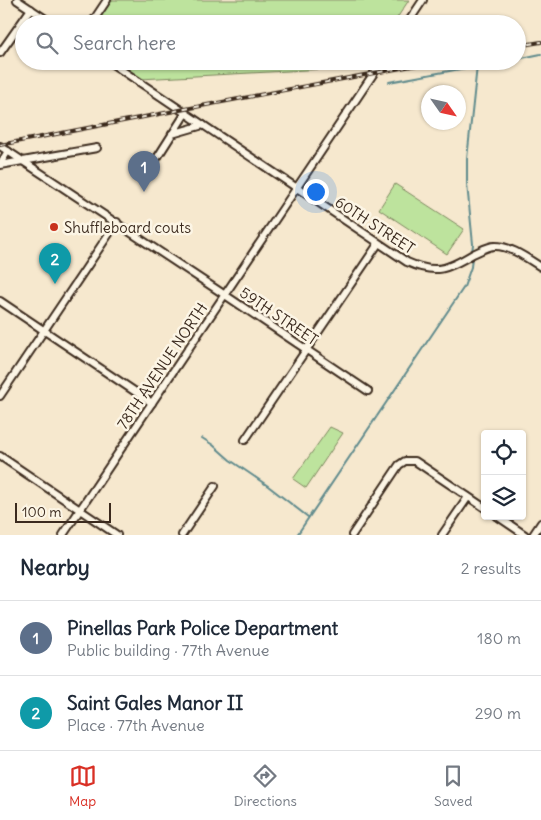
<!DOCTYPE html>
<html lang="en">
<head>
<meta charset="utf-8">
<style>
  body { margin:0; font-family:Delius,sans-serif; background:#f6f6f7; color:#1f2937 }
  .controls { position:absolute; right:15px; bottom:15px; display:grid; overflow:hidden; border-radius:5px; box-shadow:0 1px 4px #0004 }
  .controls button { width:45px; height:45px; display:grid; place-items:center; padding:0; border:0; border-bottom:1px solid #e0e1e3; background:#fff; color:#1f2937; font:25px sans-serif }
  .compass { position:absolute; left:421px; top:85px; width:45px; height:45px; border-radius:50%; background:#fff; box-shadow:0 1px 4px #0004; rotate:124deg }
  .scale { position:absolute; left:15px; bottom:12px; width:96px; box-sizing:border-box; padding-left:5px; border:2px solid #3b2a1e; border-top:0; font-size:14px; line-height:18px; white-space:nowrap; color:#3b2a1e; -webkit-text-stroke:4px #fcf5e5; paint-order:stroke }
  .you { position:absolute; left:315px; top:191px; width:18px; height:18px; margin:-12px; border:4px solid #fff; border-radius:50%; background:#1a73e8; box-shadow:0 0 0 8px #1a73e833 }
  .badge { display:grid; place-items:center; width:32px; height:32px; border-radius:50%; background:#d93025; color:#fff; font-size:16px; font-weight:700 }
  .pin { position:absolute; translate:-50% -41px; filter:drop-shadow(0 1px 2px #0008) }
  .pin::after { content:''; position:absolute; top:26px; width:18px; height:15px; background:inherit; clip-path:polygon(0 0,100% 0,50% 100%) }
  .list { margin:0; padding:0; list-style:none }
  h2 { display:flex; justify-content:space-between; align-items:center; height:65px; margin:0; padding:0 20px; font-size:21px }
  h2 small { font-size:16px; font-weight:400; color:#747a83 }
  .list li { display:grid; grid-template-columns:32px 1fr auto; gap:15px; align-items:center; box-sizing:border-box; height:75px; padding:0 20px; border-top:1px solid #e0e1e3 }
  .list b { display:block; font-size:19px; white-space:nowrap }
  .list p { margin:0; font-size:16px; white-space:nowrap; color:#747a83 }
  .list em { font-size:16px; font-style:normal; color:#747a83 }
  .icon { flex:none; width:28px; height:28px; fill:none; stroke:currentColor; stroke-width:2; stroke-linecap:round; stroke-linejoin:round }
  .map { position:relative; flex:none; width:541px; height:535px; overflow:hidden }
  .search { position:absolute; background:#fff; box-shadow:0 1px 4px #0004; left:15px; right:15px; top:15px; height:55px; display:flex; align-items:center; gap:12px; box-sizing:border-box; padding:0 18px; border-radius:28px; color:#747a83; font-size:19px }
  .sheet { height:215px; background:#fff }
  nav { display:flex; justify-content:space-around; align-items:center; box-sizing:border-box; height:70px; border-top:1px solid #e0e1e3; background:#fff; font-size:14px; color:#747a83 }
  nav a { display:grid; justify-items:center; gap:2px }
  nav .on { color:#d93025 }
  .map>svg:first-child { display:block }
  .green { fill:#bde39d; stroke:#7c865e }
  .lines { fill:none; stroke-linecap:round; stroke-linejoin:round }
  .stream { stroke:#618b8d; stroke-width:2 }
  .minor-casing { stroke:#3b2a1e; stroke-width:10 }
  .minor { stroke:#fcf5e5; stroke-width:6 }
  .rail-casing { stroke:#3b2a1e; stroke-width:4 }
  .rail { stroke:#fcf5e5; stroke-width:2; stroke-dasharray:5.5; stroke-linecap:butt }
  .poi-dot { fill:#c8321e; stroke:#fcf5e5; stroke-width:2 }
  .labels { text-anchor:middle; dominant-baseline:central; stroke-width:5; stroke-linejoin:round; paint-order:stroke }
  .street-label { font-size:15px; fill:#3b2a1e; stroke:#fcf5e5 }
  .poi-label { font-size:15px; fill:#3b2a1e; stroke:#fcf5e5; text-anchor:start }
</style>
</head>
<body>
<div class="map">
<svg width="541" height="535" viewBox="0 0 541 535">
  <rect width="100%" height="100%" fill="#f6e8ce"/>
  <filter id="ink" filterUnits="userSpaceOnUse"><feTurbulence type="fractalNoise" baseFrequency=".02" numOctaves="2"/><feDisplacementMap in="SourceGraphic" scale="10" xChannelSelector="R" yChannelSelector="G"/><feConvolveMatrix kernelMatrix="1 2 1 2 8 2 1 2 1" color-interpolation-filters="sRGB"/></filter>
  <g filter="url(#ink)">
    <g class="green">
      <path d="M112,0H409L393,24H96Z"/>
      <path d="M114,61H368L365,66L361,67L140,79Z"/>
      <path d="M395,184L464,229L447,254L379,209Z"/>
      <path d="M330,427L343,433L306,488L293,479Z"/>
    </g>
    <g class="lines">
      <g class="stream">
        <path d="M517,59L541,54"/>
        <path d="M389,82L504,61"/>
        <path d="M472,253L473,244L467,184V159L477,66"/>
        <path d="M202,438L213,445L230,460L268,486L308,517"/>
        <path d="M297,535L464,287L471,267L472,257"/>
      </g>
      <defs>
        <g id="minor">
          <path d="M17,0L53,24"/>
          <path d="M91,24L107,0"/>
          <path d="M407,24L423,0"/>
          <path d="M0,53L31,9"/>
          <path d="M108,61L407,262C436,275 448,269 473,254C480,251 488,246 495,246C511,246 528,259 541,267"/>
          <path d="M172,134L203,125"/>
          <path d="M0,146L225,295L368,391"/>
          <path d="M0,164L8,151"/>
          <path d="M0,165L97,148"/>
          <path d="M152,166L185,114"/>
          <path d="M0,301L152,403"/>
          <path d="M0,396L117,222"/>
          <path d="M245,440L378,244"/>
          <path d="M0,456L117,535"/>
          <path d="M497,516L525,535"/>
          <path d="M63,535L382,61"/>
          <path d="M182,535L215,486"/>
          <path d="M352,535L399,465L405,461H415L485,508"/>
          <path d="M442,535L468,497"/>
          <path d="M533,535L541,523"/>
        </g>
      </defs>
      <use href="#minor" class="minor-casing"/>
      <use href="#minor" class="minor"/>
      <defs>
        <g id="rail">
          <path d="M517,46L541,42"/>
          <path d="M0,145L180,110L438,61"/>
        </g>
      </defs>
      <use href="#rail" class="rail-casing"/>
      <use href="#rail" class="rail"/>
    </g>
  </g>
  <circle class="poi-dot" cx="54" cy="227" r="5"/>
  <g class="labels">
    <g class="street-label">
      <text transform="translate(375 225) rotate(33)">60TH STREET</text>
      <text transform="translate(279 316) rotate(34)">59TH STREET</text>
      <text transform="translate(162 366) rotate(-56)">78TH AVENUE NORTH</text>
    </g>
    <g class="poi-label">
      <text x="64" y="227">Shuffleboard couts</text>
    </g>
  </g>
</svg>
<div class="controls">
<button><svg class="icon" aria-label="locate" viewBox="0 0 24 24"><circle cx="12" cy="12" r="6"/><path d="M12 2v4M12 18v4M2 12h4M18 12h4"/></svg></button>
<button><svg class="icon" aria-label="layers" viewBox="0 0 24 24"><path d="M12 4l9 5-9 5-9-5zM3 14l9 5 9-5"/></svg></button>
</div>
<svg class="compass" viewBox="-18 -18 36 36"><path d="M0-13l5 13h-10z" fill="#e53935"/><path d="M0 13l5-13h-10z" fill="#747a83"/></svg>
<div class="scale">100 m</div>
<div class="you"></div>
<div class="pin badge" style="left:144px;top:192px;background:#5c6f8a">1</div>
<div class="pin badge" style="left:55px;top:284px;background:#0f9aa8">2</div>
<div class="search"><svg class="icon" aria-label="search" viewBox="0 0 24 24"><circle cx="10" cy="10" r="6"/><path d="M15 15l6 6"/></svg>Search here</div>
</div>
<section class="sheet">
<h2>Nearby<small>2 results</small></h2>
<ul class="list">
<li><span class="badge" style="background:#5c6f8a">1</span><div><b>Pinellas Park Police Department</b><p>Public building · 77th Avenue</p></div><em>180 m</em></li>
<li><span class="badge" style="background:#0f9aa8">2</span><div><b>Saint Gales Manor II</b><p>Place · 77th Avenue</p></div><em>290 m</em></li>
</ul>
</section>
<nav>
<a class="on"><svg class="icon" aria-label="map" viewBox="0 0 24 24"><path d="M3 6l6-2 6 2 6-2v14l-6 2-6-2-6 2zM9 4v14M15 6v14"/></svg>Map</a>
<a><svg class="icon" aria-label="directions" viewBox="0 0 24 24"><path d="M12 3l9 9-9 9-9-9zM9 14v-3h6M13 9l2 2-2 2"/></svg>Directions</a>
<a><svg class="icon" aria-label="saved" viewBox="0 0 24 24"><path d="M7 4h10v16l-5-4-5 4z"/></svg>Saved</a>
</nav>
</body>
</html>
